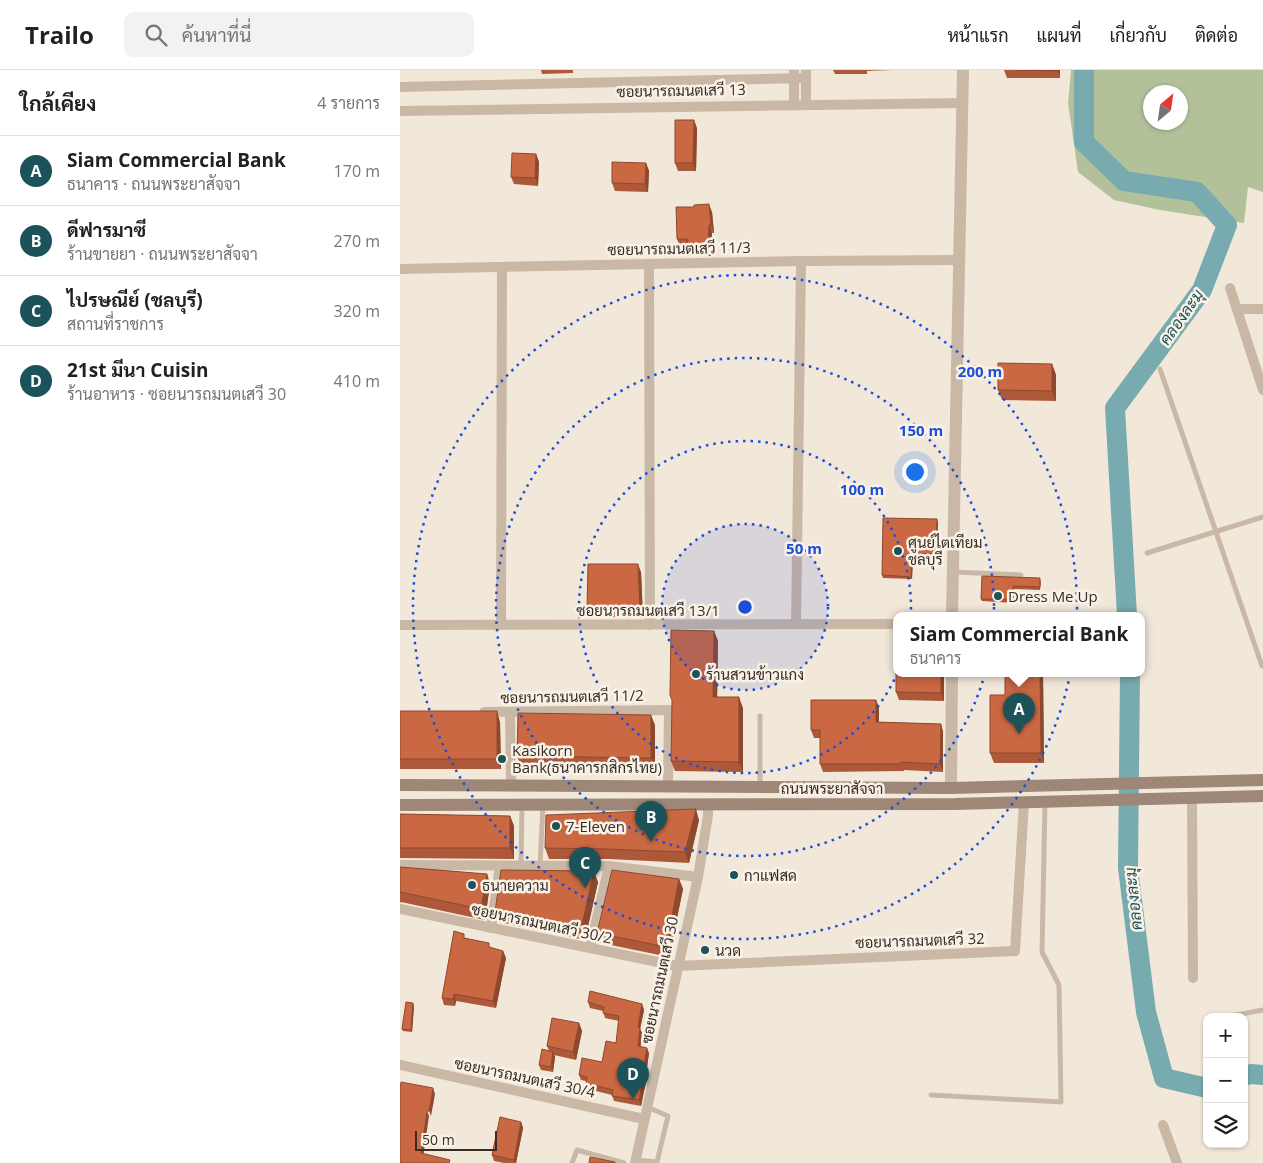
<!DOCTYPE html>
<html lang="th">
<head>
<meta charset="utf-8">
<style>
  body { margin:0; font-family:"Open Sans",Sarabun,sans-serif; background:#f2f2f2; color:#202124 }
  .controls { position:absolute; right:15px; bottom:15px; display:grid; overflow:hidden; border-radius:10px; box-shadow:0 1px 4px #0004 }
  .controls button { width:45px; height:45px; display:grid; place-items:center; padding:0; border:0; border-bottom:1px solid #e0e0e0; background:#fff; color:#202124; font:25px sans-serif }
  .compass { position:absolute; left:743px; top:15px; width:45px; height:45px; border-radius:50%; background:#fff; box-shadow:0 1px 4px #0004; rotate:29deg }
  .scale { position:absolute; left:15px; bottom:12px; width:82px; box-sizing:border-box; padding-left:5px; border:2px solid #362d27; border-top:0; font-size:14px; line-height:18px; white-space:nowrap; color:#362d27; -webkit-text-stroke:4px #faf2e7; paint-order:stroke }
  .you { position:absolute; left:514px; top:401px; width:18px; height:18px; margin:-12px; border:4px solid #fff; border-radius:50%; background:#1a73e8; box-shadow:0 0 0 8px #1a73e833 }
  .badge { display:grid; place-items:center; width:32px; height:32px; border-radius:50%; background:#1c5259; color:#fff; font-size:16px; font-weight:700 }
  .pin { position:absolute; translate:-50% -41px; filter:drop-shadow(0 1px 2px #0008) }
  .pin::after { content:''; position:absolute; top:26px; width:18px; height:15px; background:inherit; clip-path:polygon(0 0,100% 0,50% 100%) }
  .popup { position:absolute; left:493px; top:542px; width:252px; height:65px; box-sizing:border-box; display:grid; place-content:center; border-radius:10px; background:#fff; filter:drop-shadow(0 1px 4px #0005); font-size:16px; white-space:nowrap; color:#757577 }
  .popup b { font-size:19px; color:#202124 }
  .popup::after { content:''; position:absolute; left:50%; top:100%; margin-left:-10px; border:10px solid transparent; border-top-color:#fff }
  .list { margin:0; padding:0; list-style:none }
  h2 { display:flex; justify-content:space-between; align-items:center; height:65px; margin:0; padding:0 20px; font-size:21px }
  h2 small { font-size:16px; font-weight:400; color:#757577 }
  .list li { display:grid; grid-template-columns:32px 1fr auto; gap:15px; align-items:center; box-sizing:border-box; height:70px; padding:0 20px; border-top:1px solid #e0e0e0 }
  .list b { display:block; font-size:19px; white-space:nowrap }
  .list p { margin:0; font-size:16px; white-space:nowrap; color:#757577 }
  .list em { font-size:16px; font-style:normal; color:#757577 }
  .icon { flex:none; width:28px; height:28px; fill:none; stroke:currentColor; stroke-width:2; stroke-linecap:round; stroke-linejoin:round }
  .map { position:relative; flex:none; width:863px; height:1093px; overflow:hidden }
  header { display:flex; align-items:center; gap:30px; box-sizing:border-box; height:70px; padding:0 25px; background:#fff; border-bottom:1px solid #e0e0e0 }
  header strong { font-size:24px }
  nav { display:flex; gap:28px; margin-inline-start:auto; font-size:18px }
  .search { width:350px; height:45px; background:#f2f2f2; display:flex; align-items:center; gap:12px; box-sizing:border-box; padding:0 18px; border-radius:10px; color:#757577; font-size:19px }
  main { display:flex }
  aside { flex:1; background:#fff }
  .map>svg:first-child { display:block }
  .green { fill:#b2c19a; fill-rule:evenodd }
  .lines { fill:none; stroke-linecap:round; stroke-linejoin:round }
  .river { stroke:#78abb0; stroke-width:20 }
  .service { stroke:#cab8a6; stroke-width:5 }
  .minor { stroke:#cab8a6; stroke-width:10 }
  .tertiary { stroke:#cab8a6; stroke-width:12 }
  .secondary { stroke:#9e8777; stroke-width:12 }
  .wall { fill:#ad5939 }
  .shaded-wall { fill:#8d492e }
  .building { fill:#c96842; stroke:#8d492e }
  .ring { fill:none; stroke:#1d4ed8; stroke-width:2.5; stroke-dasharray:2.5 5 }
  .poi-dot { fill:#1c5259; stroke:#faf2e7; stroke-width:2 }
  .labels { text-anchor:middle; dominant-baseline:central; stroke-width:5; stroke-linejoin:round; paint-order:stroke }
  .street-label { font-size:15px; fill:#362d27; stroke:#faf2e7 }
  .poi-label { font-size:15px; fill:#362d27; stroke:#faf2e7; text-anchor:start }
  .water-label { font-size:16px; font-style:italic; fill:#1c5259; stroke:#faf2e7 }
  .centre { fill:#1d4ed8; stroke:#faf2e7; stroke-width:2.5 }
  .ring-label { font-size:15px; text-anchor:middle; font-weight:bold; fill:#1d4ed8; stroke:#faf2e7; stroke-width:5; stroke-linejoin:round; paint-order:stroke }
</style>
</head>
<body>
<header>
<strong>Trailo</strong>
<div class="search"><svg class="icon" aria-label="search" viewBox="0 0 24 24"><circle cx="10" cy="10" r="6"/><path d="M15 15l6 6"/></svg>ค้นหาที่นี่</div>
<nav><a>หน้าแรก</a><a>แผนที่</a><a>เกี่ยวกับ</a><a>ติดต่อ</a></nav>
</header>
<main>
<aside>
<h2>ใกล้เคียง<small>4 รายการ</small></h2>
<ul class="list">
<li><span class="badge">A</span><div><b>Siam Commercial Bank</b><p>ธนาคาร · ถนนพระยาสัจจา</p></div><em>170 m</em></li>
<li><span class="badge">B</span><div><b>ดีฟารมาซี</b><p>ร้านขายยา · ถนนพระยาสัจจา</p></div><em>270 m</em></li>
<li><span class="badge">C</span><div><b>ไปรษณีย์ (ชลบุรี)</b><p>สถานที่ราชการ</p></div><em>320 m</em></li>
<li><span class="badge">D</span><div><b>21st มีนา Cuisin</b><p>ร้านอาหาร · ซอยนารถมนตเสวี 30</p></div><em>410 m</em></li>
</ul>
</aside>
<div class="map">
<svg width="863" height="1093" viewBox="0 0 863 1093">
  <rect width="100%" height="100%" fill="#f2e8da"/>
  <path class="green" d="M671,0H863V122L848,117L844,153L760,140L714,130L678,102L668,33ZM750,22H780V52H750Z"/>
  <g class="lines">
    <g class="river">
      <path d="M684,0V72L724,111L797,122L827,155L802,220L715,338L727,545"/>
      <path d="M730,603L728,798L746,942L764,1008L807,1018"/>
      <path d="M844,1006L851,1004L863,1005"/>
    </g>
    <g class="service">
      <path d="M760,299L862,596"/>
      <path d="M747,483L863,447"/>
      <path d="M553,502L621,505"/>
      <path d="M360,646V716"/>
      <path d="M121,795L122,736"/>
      <path d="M140,796L143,734"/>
      <path d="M826,947L863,940"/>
      <path d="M531,1025L661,1032L659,915L642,882L645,732"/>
      <path d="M236,1090L257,1092L268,1046L247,1037"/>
      <path d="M172,1093L177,1080L224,1093"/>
    </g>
    <g class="minor">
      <path d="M0,17L406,8"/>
      <path d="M394,34V0"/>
      <path d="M406,34V0"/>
      <path d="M0,41L563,33"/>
      <path d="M249,194L250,555"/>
      <path d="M0,199L401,191L560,190"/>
      <path d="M830,218L863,320"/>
      <path d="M837,239H863"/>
      <path d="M396,554L401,191"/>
      <path d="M0,555L496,554"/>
      <path d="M101,555L102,197"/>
      <path d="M84,642L269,640L268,716"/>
      <path d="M110,642L111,716"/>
      <path d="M792,728L793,908"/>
      <path d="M0,795L209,796L298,807"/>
      <path d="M0,839L277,896L615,881L624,732"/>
      <path d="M91,858L100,796"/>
      <path d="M190,878L209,796"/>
      <path d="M0,995L244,1049"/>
      <path d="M763,1055L777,1093"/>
      <path d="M235,1093L298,807L308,745V734"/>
    </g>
    <g class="tertiary">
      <path d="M552,545L563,0"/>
      <path d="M551,718L552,603"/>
    </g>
    <g class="secondary">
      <path d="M0,715L551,718L863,710"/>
      <path d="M0,735L555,734L863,726"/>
    </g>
  </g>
  <g class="wall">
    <path d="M141,0H173V3L142,4Z"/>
    <path d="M433,0H492L467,1V4H435Z"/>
    <path d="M604,0H660V8H607Z"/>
    <path d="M297,58L296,101H278L275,93Z"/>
    <path d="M136,84L139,92L138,116L114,114L111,107Z"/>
    <path d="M246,93L249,101L248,122L215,121L212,113Z"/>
    <path d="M312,142L314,163H312L311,186H290L287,177H280L277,169Z"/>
    <path d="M652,294L656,305V331L602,330L598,320Z"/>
    <path d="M538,452L537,487L513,486L512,509L483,508L482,505Z"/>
    <path d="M241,502L243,548L190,546L187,538Z"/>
    <path d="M582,506L641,511L640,520L614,519V533L582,531L581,529Z"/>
    <path d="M314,561L318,571L317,627L343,638V702L275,701L271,691Z"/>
    <path d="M544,603V631L499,630L496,622Z"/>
    <path d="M605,603H643L644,693H594L590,683L605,625Z"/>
    <path d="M476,630L479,638V652L541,654L543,662V702L504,700V701L423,702L420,694V668H414L411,660Z"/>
    <path d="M0,641L100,652L101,699H0Z"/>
    <path d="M255,655V699L121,697L117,686Z"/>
    <path d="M0,744L110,746L114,756V789L0,788Z"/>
    <path d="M299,750L289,793L209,789H149L145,778Z"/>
    <path d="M0,797L87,804L90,814L85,850L1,832L0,833Z"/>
    <path d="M279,809L283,819L269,887L201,873L197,863Z"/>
    <path d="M198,812L185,870L99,852L95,842Z"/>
    <path d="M66,869L91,878L103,881L106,888L96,938L56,931L55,936L44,935L42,928Z"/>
    <path d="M188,932L242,934L244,940L240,959L242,963L240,977L249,983L246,1004L247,1007L241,1036L214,1031L212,1025L188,1019L186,1013V1011L181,1010L179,1005L202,992L216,973L219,951L205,948L203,941L190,938Z"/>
    <path d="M14,936L12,962L3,961L2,959Z"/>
    <path d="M179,953L182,961L176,990L154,985L155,987L153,1002L141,1000L139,995L149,981L147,976Z"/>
    <path d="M121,1052L123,1058L116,1093H104L94,1091L92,1085Z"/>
  </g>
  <g class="shaded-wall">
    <path d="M658,0H660V8Z"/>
    <path d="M294,50L297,58L296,101L293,93Z"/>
    <path d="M136,84L139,92L138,116L135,108Z"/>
    <path d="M246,93L249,101L248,122L245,114Z"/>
    <path d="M309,134L312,142L314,163L311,155Z"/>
    <path d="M309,155L312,163L311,186L308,178Z"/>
    <path d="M652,294L656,305V331L652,321Z"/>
    <path d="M537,449L538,452L537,487L536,484Z"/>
    <path d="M512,483L513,486L512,509L511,507Z"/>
    <path d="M238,494L241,502L243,548L240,540Z"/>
    <path d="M613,516L614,519V533L613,530Z"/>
    <path d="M314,561L318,571L317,638L313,627Z"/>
    <path d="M541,603H544V631L541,623Z"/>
    <path d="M640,603H643L644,693L641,683Z"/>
    <path d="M339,627L343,638V702L339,692Z"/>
    <path d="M476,630L479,638V660L476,652Z"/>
    <path d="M97,641L100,652L101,699L97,689Z"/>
    <path d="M251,645L255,655V699L251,688Z"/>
    <path d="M541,654L543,662V702L540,694Z"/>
    <path d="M296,739L299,750L289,793L285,782Z"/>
    <path d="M110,746L114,756V789L110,778Z"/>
    <path d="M194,801L198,812L185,870L181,859Z"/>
    <path d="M87,804L90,814L85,850L81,839Z"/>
    <path d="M279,809L283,819L269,887L266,877Z"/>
    <path d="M103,881L106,888L96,938L93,931Z"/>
    <path d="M54,924L56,931L55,936L53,929Z"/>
    <path d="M13,933L14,936L12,962L11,960Z"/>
    <path d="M242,934L244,940L240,959L242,963L240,982L238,976V957Z"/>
    <path d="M179,953L182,961L176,990L173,982Z"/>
    <path d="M247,978L249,983L246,1004L247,1007L241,1036L239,1030Z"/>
    <path d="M153,982L155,987L153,1002L151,997Z"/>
    <path d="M33,1018L35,1024L31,1046L29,1041Z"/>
    <path d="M27,1041L29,1046L23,1088L21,1083Z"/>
    <path d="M121,1052L123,1058L116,1093H115L114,1090Z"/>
  </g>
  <g class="building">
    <path d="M617,0H658V1Z"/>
    <path d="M275,50H294L293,93H275Z"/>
    <path d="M112,83L136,84L135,108L111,107Z"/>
    <path d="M212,92L246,93L245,114L212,113Z"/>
    <path d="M309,134L311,155H309L308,178H287L288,169H277L276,137H294V135Z"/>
    <path d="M598,293L652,294V321L598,320Z"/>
    <path d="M483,448L537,449L536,484L512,483L511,507L482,505Z"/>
    <path d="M188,494H238L240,540L187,538Z"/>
    <path d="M582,506L640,508V517L613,516V530L581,529Z"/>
    <path d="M271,560L314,561L313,627H339V692L271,691L272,630L270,625Z"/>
    <path d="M496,592V603H541V623L496,622Z"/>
    <path d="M605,603H640L641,683H590V625H605Z"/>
    <path d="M411,630H476V652L541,654L540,694L501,692V694H420V660H411Z"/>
    <rect x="0" y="641" width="97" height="48"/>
    <path d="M118,643L251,645V688L117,686Z"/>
    <path d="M296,739L285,782L205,779L145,778L146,745Z"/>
    <path d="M0,744L110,746V778H0Z"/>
    <path d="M0,797L87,804L81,839L0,822Z"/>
    <path d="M101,800L194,801L181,859L95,842Z"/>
    <path d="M212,800L279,809L266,877L197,863Z"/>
    <path d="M54,861L64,864V868L89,873V877L103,881L93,931L54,924L53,929L42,928Z"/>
    <path d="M190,921L242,934L238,957L240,958L238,976L247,978L243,1001L245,1002L239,1030L212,1026L213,1020L186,1013L187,1007L179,1005L182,988L202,992L206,971L216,973L219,946L203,943L204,937L188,932Z"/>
    <path d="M6,932L13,933L11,960L2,959Z"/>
    <path d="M152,948L179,953L173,982L147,976Z"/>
    <path d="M142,979L153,982L151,997L139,995Z"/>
    <path d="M1,1012L33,1018L29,1041H27L21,1083L50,1090L49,1093H0V1018Z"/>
    <path d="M100,1047L121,1052L114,1090L92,1085Z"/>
    <path d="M190,1087L215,1092V1093H189Z"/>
  </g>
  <circle cx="345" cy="537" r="83" fill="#1d4ed8" fill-opacity=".12"/>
  <g class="ring">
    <circle cx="345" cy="537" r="83"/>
    <circle cx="345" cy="537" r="166"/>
    <circle cx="345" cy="537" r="249"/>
    <circle cx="345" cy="537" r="332"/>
  </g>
  <g class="poi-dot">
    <circle cx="498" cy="481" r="5"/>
    <circle cx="598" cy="526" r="5"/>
    <circle cx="296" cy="604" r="5"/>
    <circle cx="102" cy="689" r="5"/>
    <circle cx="156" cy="756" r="5"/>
    <circle cx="334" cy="805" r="5"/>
    <circle cx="72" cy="815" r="5"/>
    <circle cx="305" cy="880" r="5"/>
  </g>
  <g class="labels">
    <g class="street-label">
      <text transform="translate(281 20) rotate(-1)">ซอยนารถมนตเสวี 13</text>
      <text transform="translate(279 178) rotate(-1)">ซอยนารถมนตเสวี 11/3</text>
      <text x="248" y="540">ซอยนารถมนตเสวี 13/1</text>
      <text transform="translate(172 626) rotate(-1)">ซอยนารถมนตเสวี 11/2</text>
      <text x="432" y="718">ถนนพระยาสัจจา</text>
      <text transform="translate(142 853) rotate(12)">ซอยนารถมนตเสวี 30/2</text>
      <text transform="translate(520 870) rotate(-2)">ซอยนารถมนตเสวี 32</text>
      <text transform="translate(259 910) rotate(-78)">ซอยนารถมนตเสวี 30</text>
      <text transform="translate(125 1007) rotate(12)">ซอยนารถมนตเสวี 30/4</text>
    </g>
    <g class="poi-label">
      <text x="508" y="472">ศูนย์ไตเทียม<tspan x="508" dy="17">ชลบุรี</tspan></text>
      <text x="608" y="526">Dress Me Up</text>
      <text x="306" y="604">ร้านสวนข้าวแกง</text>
      <text x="112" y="680">Kasikorn<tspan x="112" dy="17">Bank(ธนาคารกสิกรไทย)</tspan></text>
      <text x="166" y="756">7-Eleven</text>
      <text x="344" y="805">กาแฟสด</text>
      <text x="82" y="815">ธนายความ</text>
      <text x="315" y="880">นวด</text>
    </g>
    <g class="water-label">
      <text transform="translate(781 247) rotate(-55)">คลองละมุ</text>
      <text transform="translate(733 829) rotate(-96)">คลองละมุ</text>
    </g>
  </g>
  <circle cx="345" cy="537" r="8" class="centre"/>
  <g class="ring-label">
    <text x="580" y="307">200 m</text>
    <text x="521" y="366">150 m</text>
    <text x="462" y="425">100 m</text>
    <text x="404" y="484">50 m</text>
  </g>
</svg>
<div class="controls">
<button>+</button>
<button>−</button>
<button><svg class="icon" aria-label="layers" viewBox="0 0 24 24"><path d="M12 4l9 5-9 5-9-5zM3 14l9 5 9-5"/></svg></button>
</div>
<svg class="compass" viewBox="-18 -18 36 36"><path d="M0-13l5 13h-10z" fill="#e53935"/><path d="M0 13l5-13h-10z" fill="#757577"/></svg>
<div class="scale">50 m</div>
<div class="you"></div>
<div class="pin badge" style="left:619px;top:664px">A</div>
<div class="popup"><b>Siam Commercial Bank</b>ธนาคาร</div>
<div class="pin badge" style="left:251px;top:772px">B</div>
<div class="pin badge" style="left:185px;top:818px">C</div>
<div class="pin badge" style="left:233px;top:1029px">D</div>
</div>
</main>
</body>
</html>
